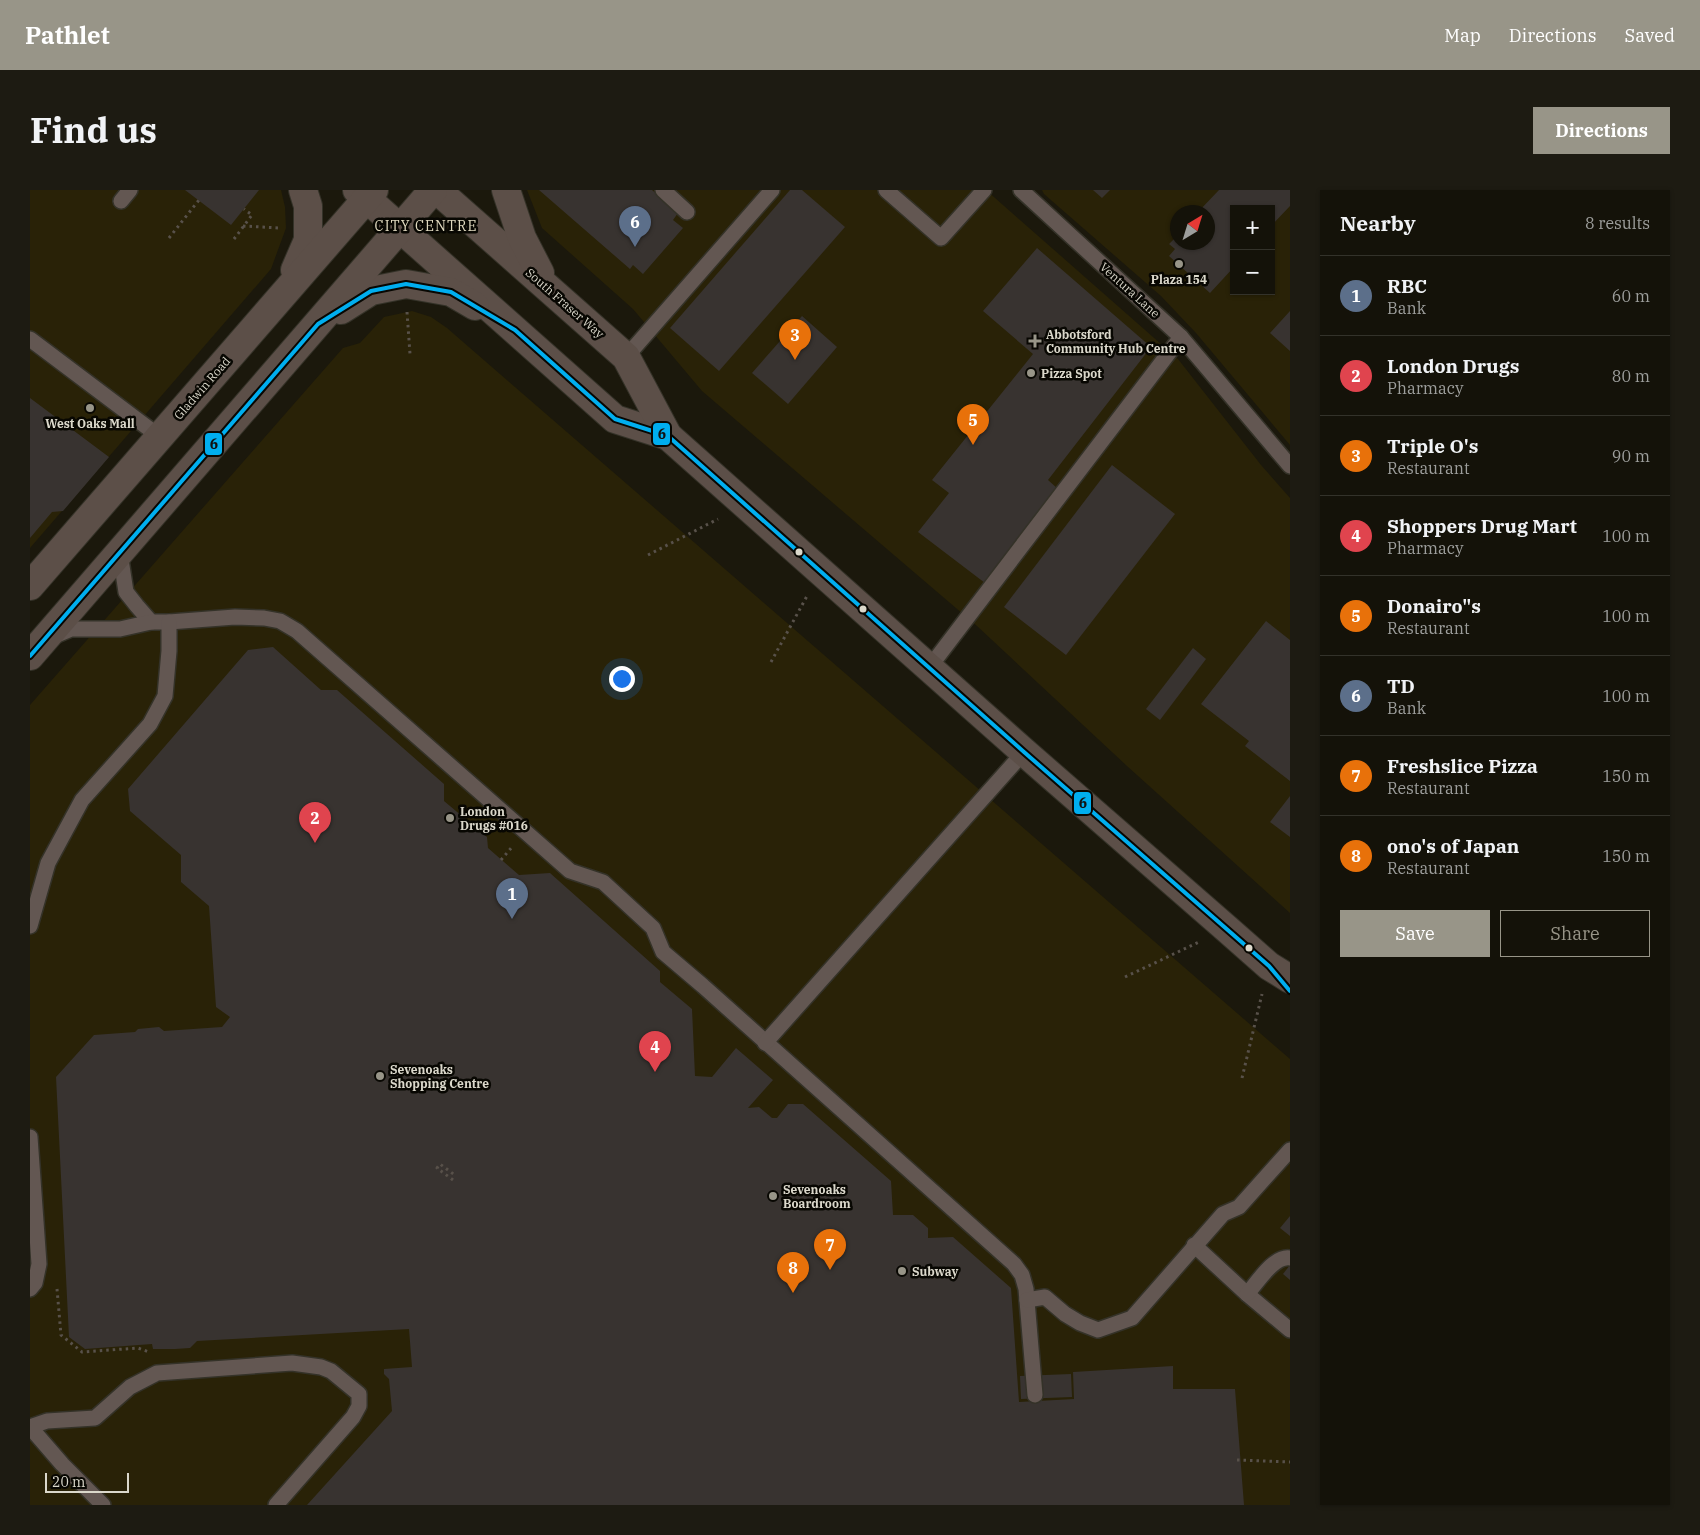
<!DOCTYPE html>
<html lang="en">
<head>
<meta charset="utf-8">
<style>
  body { margin:0; font-family:"IBM Plex Serif",serif; background:#1d1b12; color:#f1f3f6 }
  .controls { position:absolute; right:15px; top:15px; display:grid; overflow:hidden; border-radius:0px; box-shadow:0 1px 4px #0004 }
  .controls button { width:45px; height:45px; display:grid; place-items:center; padding:0; border:0; border-bottom:1px solid #33322a; background:#141209; color:#f1f3f6; font:25px sans-serif }
  .compass { position:absolute; left:1140px; top:15px; width:45px; height:45px; border-radius:50%; background:#141209; box-shadow:0 1px 4px #0004; rotate:38deg }
  .scale { position:absolute; left:15px; bottom:12px; width:84px; box-sizing:border-box; padding-left:5px; border:2px solid #dbd8cb; border-top:0; font-size:14px; line-height:18px; white-space:nowrap; color:#dbd8cb; -webkit-text-stroke:4px #080702; paint-order:stroke }
  .you { position:absolute; left:591px; top:488px; width:18px; height:18px; margin:-12px; border:4px solid #fff; border-radius:50%; background:#1a73e8; box-shadow:0 0 0 8px #1a73e833 }
  .badge { display:grid; place-items:center; width:32px; height:32px; border-radius:50%; background:#989588; color:#fff; font-size:16px; font-weight:700 }
  .pin { position:absolute; translate:-50% -41px; filter:drop-shadow(0 1px 2px #0008) }
  .pin::after { content:''; position:absolute; top:26px; width:18px; height:15px; background:inherit; clip-path:polygon(0 0,100% 0,50% 100%) }
  .list { margin:0; padding:0; list-style:none }
  h2 { display:flex; justify-content:space-between; align-items:center; height:65px; margin:0; padding:0 20px; font-size:21px }
  h2 small { font-size:16px; font-weight:400; color:#9d9e9c }
  .list li { display:grid; grid-template-columns:32px 1fr auto; gap:15px; align-items:center; box-sizing:border-box; height:80px; padding:0 20px; border-top:1px solid #33322a }
  .list b { display:block; font-size:19px; white-space:nowrap }
  .list p { margin:0; font-size:16px; white-space:nowrap; color:#9d9e9c }
  .list em { font-size:16px; font-style:normal; color:#9d9e9c }
  .actions { display:flex; gap:10px; padding:15px 20px }
  .actions a { flex:1; padding:11px 0; border:1px solid #989588; border-radius:0px; text-align:center; font-size:18px; color:#989588 }
  .actions .main { background:#989588; color:#fff }
  .map { position:relative; flex:none; width:1260px; height:1315px; overflow:hidden; border-radius:0px }
  header { display:flex; align-items:center; gap:30px; box-sizing:border-box; height:70px; padding:0 25px; background:#989588; color:#fff }
  header strong { font-size:24px }
  nav { display:flex; gap:28px; margin-inline-start:auto; font-size:18px }
  .intro { display:flex; align-items:center; justify-content:space-between; box-sizing:border-box; height:120px; padding:0 30px }
  h1 { margin:0; font-size:35px }
  .button { padding:12px 22px; border-radius:0px; background:#989588; color:#fff; font-size:18px; font-weight:700 }
  main { display:flex; gap:30px; padding:0 30px }
  aside { flex:1; background:#141209; border-radius:0px; box-shadow:0 1px 4px #0004 }
  .map>svg:first-child { display:block }
  .built { fill:#292207; fill-rule:evenodd }
  .building { fill:#383330 }
  .lines { fill:none; stroke-linecap:round; stroke-linejoin:round }
  .lane-casing { stroke:#343228; stroke-width:18 }
  .secondary-casing { stroke:#343228; stroke-width:30 }
  .path { stroke:#58514a; stroke-width:3; stroke-dasharray:2.5 4; stroke-linecap:butt }
  .lane { stroke:#635752; stroke-width:15 }
  .secondary { stroke:#5c4f48; stroke-width:28 }
  .bus-1-casing { stroke:#080702; stroke-width:8 }
  .bus-1 { stroke:#00aeef; stroke-width:4 }
  .poi-dot { fill:#989588; stroke:#080702; stroke-width:2 }
  .bus-dot { fill:#dbd8cb; stroke:#080702; stroke-width:2 }
  .labels { text-anchor:middle; dominant-baseline:central; stroke-width:5; stroke-linejoin:round; paint-order:stroke }
  .poi-label { font-size:12px; font-weight:bold; fill:#dbd8cb; stroke:#080702; text-anchor:start }
  .street-label { font-size:12px; fill:#dbd8cb; stroke:#080702 }
  .neighbourhood-label { font-size:14px; letter-spacing:1px; fill:#e0d9bf; stroke:#080702 }
  .line-badge { stroke:#080702; stroke-width:2 }
  .pale-badge-label { font-size:14px; text-anchor:middle; font-weight:bold; fill:#111 }
</style>
</head>
<body>
<header>
<strong>Pathlet</strong>
<nav><a>Map</a><a>Directions</a><a>Saved</a></nav>
</header>
<div class="intro"><h1>Find us</h1><a class="button">Directions</a></div>
<main>
<div class="map">
<svg width="1260" height="1315" viewBox="0 0 1260 1315">
  <rect width="100%" height="100%" fill="#1b180c"/>
  <g class="built">
    <path d="M0,0H251L255,17L256,38L241,79L0,358Z"/>
    <path d="M497,0H956L1148,169L1231,275L1260,308V723L1097,576L947,436L672,201L603,119L512,38Z"/>
    <path d="M1012,0H1260V255L1166,143L1131,106L1014,4ZM1204,19H1241V101H1204ZM1148,22H1178V52H1148Z"/>
    <path d="M382,121L401,127L417,138L1260,869V1315H0V515L313,158L330,153L354,127Z"/>
  </g>
  <g class="building">
    <path d="M155,0H229L201,35Z"/>
    <path d="M509,0H622L648,23L643,30L653,38L613,84L603,75L600,79Z"/>
    <path d="M760,0H772L815,37L689,181L640,138Z"/>
    <path d="M1063,0H1080L1072,8Z"/>
    <path d="M1189,0H1260V16L1241,36V19H1204V77L1180,103L1139,66L1145,59L1139,54L1148,45V52H1178V22H1168Z"/>
    <path d="M1007,58L1121,157L1018,290L1028,299L955,393L888,342L919,303L902,290L1003,164L953,121Z"/>
    <path d="M1260,121V161L1240,143Z"/>
    <path d="M772,126L807,157L758,214L722,183Z"/>
    <path d="M0,208L79,267L33,321L22,322L0,348Z"/>
    <path d="M1082,275L1145,324L1036,465L974,417Z"/>
    <path d="M1236,431L1260,450V591L1215,556L1219,551L1171,514Z"/>
    <path d="M243,457L291,500H307L414,594V611L457,647L458,658L489,685L520,683L630,781V792L662,819L665,886L682,887L706,858L743,890L718,918L729,917L742,928H747L758,914H773L861,991L863,1025H883L898,1038V1048L923,1047L981,1098L989,1212L1044,1209L1043,1182L1143,1176V1199H1205L1214,1315H277L362,1221L359,1189L354,1184V1179L382,1177L379,1139L167,1151L160,1158L145,1159H123L122,1154L55,1159L39,1147L26,887L64,845L105,842L108,839L129,837L134,841L192,837L200,827L186,817L179,716L151,692V665L100,621L98,599L218,460Z"/>
    <path d="M1163,458L1176,469L1130,530L1116,519Z"/>
    <path d="M1260,606V647L1240,632Z"/>
    <path d="M1260,1026V1046L1250,1038Z"/>
    <path d="M1260,1075V1090L1253,1084Z"/>
    <path d="M1041,1184L1042,1207L991,1209L990,1186Z"/>
  </g>
  <g class="lines">
    <defs>
      <g id="lane">
        <path d="M633,0L657,22"/>
        <path d="M856,0L911,48L954,0"/>
        <path d="M991,0L1151,147L1260,276"/>
        <path d="M91,11L100,0"/>
        <path d="M0,149L130,247"/>
        <path d="M596,167L742,0"/>
        <path d="M90,363L96,402L107,416L121,432"/>
        <path d="M22,447L41,439H90L121,432H139L205,427L234,428L250,431L267,441L540,681L573,692L623,738L633,762L673,796L984,1074L992,1085L996,1099L1005,1205"/>
        <path d="M899,478L1151,147"/>
        <path d="M0,736L18,673L52,610L120,534L135,506L139,461V432"/>
        <path d="M735,853L994,562"/>
        <path d="M0,947L9,1074L5,1093L0,1099"/>
        <path d="M1164,1055L1217,1104L1260,1140"/>
        <path d="M1217,1104C1227,1093 1244,1065 1260,1068"/>
        <path d="M997,1110L1015,1107L1035,1124L1050,1133L1068,1140L1102,1128L1193,1024L1209,1017L1260,960"/>
        <path d="M73,1315L32,1274L0,1237L17,1231L65,1228L100,1197L127,1183L262,1173L291,1177L301,1181L329,1204V1216L323,1227L246,1315"/>
      </g>
      <g id="secondary">
        <path d="M327,0L585,229L638,246"/>
        <path d="M407,0L596,167L638,246L994,562L1197,739L1239,776L1260,789"/>
        <path d="M476,0L492,48L510,83"/>
        <path d="M265,80L278,50V16L273,0"/>
        <path d="M311,120L341,101L376,94L421,102L445,116"/>
        <path d="M0,396L344,0"/>
        <path d="M0,466L403,0"/>
      </g>
    </defs>
    <use href="#lane" class="lane-casing"/>
    <use href="#secondary" class="secondary-casing"/>
    <g class="path">
      <path d="M213,36L250,38"/>
      <path d="M139,48L169,10"/>
      <path d="M204,49L222,25L214,19"/>
      <path d="M377,122L380,164"/>
      <path d="M618,365L688,329"/>
      <path d="M741,472L777,406"/>
      <path d="M471,670L482,657"/>
      <path d="M1095,787L1169,752"/>
      <path d="M1212,888L1232,804"/>
      <path d="M423,990L407,978L410,974L426,986"/>
      <path d="M27,1099L31,1145L52,1162L108,1158L119,1162"/>
      <path d="M1207,1270L1260,1272"/>
    </g>
    <use href="#lane" class="lane"/>
    <use href="#secondary" class="secondary"/>
    <defs>
      <path id="bus-1" d="M0,466L288,134L341,101L376,94L421,102L485,140L585,229L638,246L994,562L1239,776L1260,801"/>
    </defs>
    <use href="#bus-1" class="bus-1-casing"/>
    <use href="#bus-1" class="bus-1"/>
  </g>
  <g class="poi-dot">
    <circle cx="1149" cy="74" r="5"/>
    <path d="M1002.5 143.5h5v5h5v5h-5v5h-5v-5h-5v-5h5z"/>
    <circle cx="1001" cy="183" r="5"/>
    <circle cx="60" cy="218" r="5"/>
    <circle cx="420" cy="628" r="5"/>
    <circle cx="350" cy="886" r="5"/>
    <circle cx="743" cy="1006" r="5"/>
    <circle cx="872" cy="1081" r="5"/>
  </g>
  <g class="bus-dot">
    <circle cx="769" cy="362" r="4.5"/>
    <circle cx="833" cy="419" r="4.5"/>
    <circle cx="1219" cy="758" r="4.5"/>
  </g>
  <g class="labels">
    <g class="poi-label">
      <text x="1149" y="89" text-anchor="middle">Plaza 154</text>
      <text x="1016" y="144">Abbotsford<tspan x="1016" dy="14">Community Hub Centre</tspan></text>
      <text x="1011" y="183">Pizza Spot</text>
      <text x="60" y="233" text-anchor="middle">West Oaks Mall</text>
      <text x="430" y="621">London<tspan x="430" dy="14">Drugs #016</tspan></text>
      <text x="360" y="879">Sevenoaks<tspan x="360" dy="14">Shopping Centre</tspan></text>
      <text x="753" y="999">Sevenoaks<tspan x="753" dy="14">Boardroom</tspan></text>
      <text x="882" y="1081">Subway</text>
    </g>
    <g class="street-label">
      <text transform="translate(1100 100) rotate(42)">Ventura Lane</text>
      <text transform="translate(535 113) rotate(41)">South Fraser Way</text>
      <text transform="translate(172 198) rotate(-49)">Gladwin Road</text>
    </g>
    <g class="neighbourhood-label">
      <text x="396" y="36">CITY CENTRE</text>
    </g>
  </g>
  <g class="line-badge">
    <rect x="622" y="232" width="19" height="24" rx="5" fill="#00aeef"/>
    <rect x="174" y="242" width="19" height="24" rx="5" fill="#00aeef"/>
    <rect x="1043" y="601" width="19" height="24" rx="5" fill="#00aeef"/>
  </g>
  <g class="pale-badge-label">
    <text x="632" y="249">6</text>
    <text x="184" y="259">6</text>
    <text x="1053" y="618">6</text>
  </g>
</svg>
<div class="controls">
<button>+</button>
<button>−</button>
</div>
<svg class="compass" viewBox="-18 -18 36 36"><path d="M0-13l5 13h-10z" fill="#e53935"/><path d="M0 13l5-13h-10z" fill="#9d9e9c"/></svg>
<div class="scale">20 m</div>
<div class="you"></div>
<div class="pin badge" style="left:482px;top:729px;background:#5c6f8a">1</div>
<div class="pin badge" style="left:285px;top:653px;background:#e0444e">2</div>
<div class="pin badge" style="left:765px;top:170px;background:#e8710a">3</div>
<div class="pin badge" style="left:625px;top:882px;background:#e0444e">4</div>
<div class="pin badge" style="left:943px;top:255px;background:#e8710a">5</div>
<div class="pin badge" style="left:605px;top:57px;background:#5c6f8a">6</div>
<div class="pin badge" style="left:800px;top:1080px;background:#e8710a">7</div>
<div class="pin badge" style="left:763px;top:1103px;background:#e8710a">8</div>
</div>
<aside>
<h2>Nearby<small>8 results</small></h2>
<ul class="list">
<li><span class="badge" style="background:#5c6f8a">1</span><div><b>RBC</b><p>Bank</p></div><em>60 m</em></li>
<li><span class="badge" style="background:#e0444e">2</span><div><b>London Drugs</b><p>Pharmacy</p></div><em>80 m</em></li>
<li><span class="badge" style="background:#e8710a">3</span><div><b>Triple O's</b><p>Restaurant</p></div><em>90 m</em></li>
<li><span class="badge" style="background:#e0444e">4</span><div><b>Shoppers Drug Mart</b><p>Pharmacy</p></div><em>100 m</em></li>
<li><span class="badge" style="background:#e8710a">5</span><div><b>Donairo&quot;s</b><p>Restaurant</p></div><em>100 m</em></li>
<li><span class="badge" style="background:#5c6f8a">6</span><div><b>TD</b><p>Bank</p></div><em>100 m</em></li>
<li><span class="badge" style="background:#e8710a">7</span><div><b>Freshslice Pizza</b><p>Restaurant</p></div><em>150 m</em></li>
<li><span class="badge" style="background:#e8710a">8</span><div><b>ono's of Japan</b><p>Restaurant</p></div><em>150 m</em></li>
</ul>
<div class="actions"><a class="main">Save</a><a>Share</a></div>
</aside>
</main>
</body>
</html>
